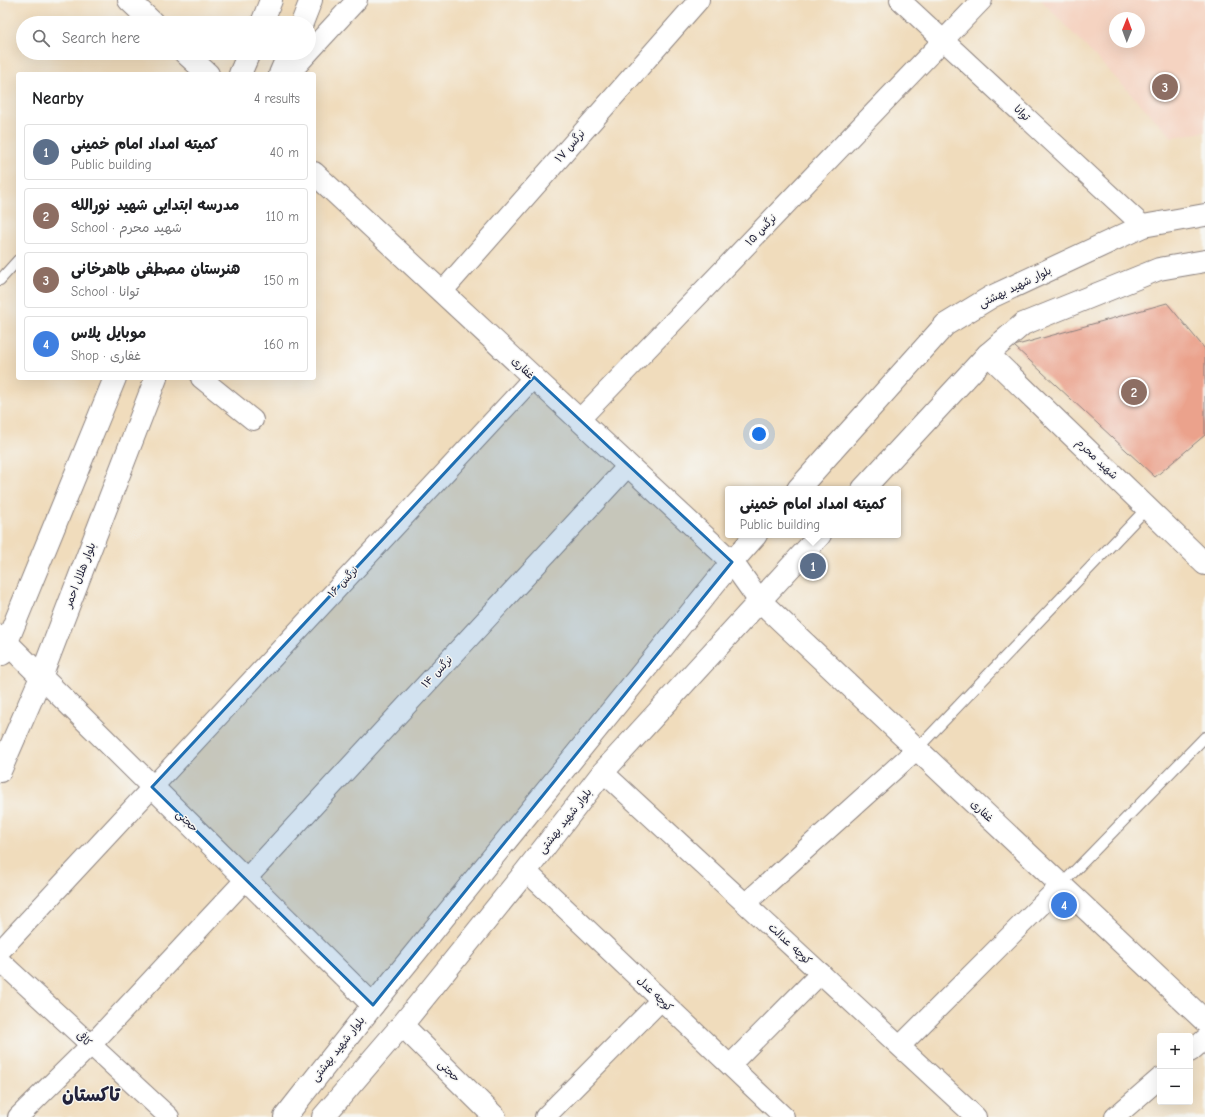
<!DOCTYPE html>
<html lang="en">
<head>
<meta charset="utf-8">
<style>
  body { margin:0; font-family:"Comic Neue","Playpen Sans Arabic",sans-serif; background:#f6f6f6; color:#202124 }
  .controls { position:absolute; right:12px; bottom:12px; display:grid; overflow:hidden; border-radius:4px; box-shadow:0 4px 16px #0002 }
  .controls button { width:36px; height:36px; display:grid; place-items:center; padding:0; border:0; border-bottom:1px solid #e0e0e0; background:#fff; color:#202124; font:20px sans-serif }
  .compass { position:absolute; left:1109px; top:12px; width:36px; height:36px; border-radius:50%; background:#fff; box-shadow:0 4px 16px #0002; rotate:1deg }
  .you { position:absolute; left:759px; top:434px; width:14px; height:14px; margin:-10px; border:3px solid #fff; border-radius:50%; background:#1a73e8; box-shadow:0 0 0 6px #1a73e833 }
  .badge { display:grid; place-items:center; width:26px; height:26px; border-radius:50%; background:#1f6fb2; color:#fff; font-size:13px; font-weight:700 }
  .pin { position:absolute; translate:-50% -50%; border:2px solid #fff; box-shadow:0 1px 4px #0006 }
  .popup { position:absolute; left:725px; top:486px; width:176px; height:52px; box-sizing:border-box; display:grid; place-content:center; border-radius:4px; background:#fff; filter:drop-shadow(0 1px 3px #0005); font-size:13px; white-space:nowrap; color:#757577 }
  .popup b { font-size:15px; color:#202124 }
  .popup::after { content:''; position:absolute; left:50%; top:100%; margin-left:-8px; border:8px solid transparent; border-top-color:#fff }
  .list { margin:0; padding:0; list-style:none }
  h2 { display:flex; justify-content:space-between; align-items:center; height:52px; margin:0; padding:0 16px; font-size:17px }
  h2 small { font-size:13px; font-weight:400; color:#757577 }
  .list li { display:grid; grid-template-columns:26px 1fr auto; gap:12px; align-items:center; box-sizing:border-box; height:56px; margin:0 8px 8px; padding:0 8px; border:1px solid #e0e0e0; border-radius:4px }
  .list b { display:block; font-size:15px; white-space:nowrap }
  .list p { margin:0; font-size:13px; white-space:nowrap; color:#757577 }
  .list em { font-size:13px; font-style:normal; color:#757577 }
  .icon { flex:none; width:22px; height:22px; fill:none; stroke:currentColor; stroke-width:2; stroke-linecap:round; stroke-linejoin:round }
  .map { position:relative; flex:none; width:1205px; height:1117px; overflow:hidden }
  .search { position:absolute; background:#fff; box-shadow:0 4px 16px #0002; left:16px; top:16px; width:300px; height:44px; display:flex; align-items:center; gap:10px; box-sizing:border-box; padding:0 14px; border-radius:22px; color:#757577; font-size:15px }
  .panel { position:absolute; background:#fff; box-shadow:0 4px 16px #0002; left:16px; top:72px; width:300px; height:308px; border-radius:4px }
  .map>svg:first-child { display:block }
  .built { fill:#f5d3c1; fill-rule:evenodd }
  .building { fill:#eba28c }
  .lines { fill:none; stroke-linecap:round; stroke-linejoin:round }
  .service-casing { stroke:#897f7c; stroke-width:12 }
  .minor-casing { stroke:#897f7c; stroke-width:22 }
  .tertiary-casing { stroke:#897f7c; stroke-width:24 }
  .secondary-casing { stroke:#897f7c; stroke-width:24 }
  .service { stroke:#fff; stroke-width:10 }
  .minor { stroke:#fff; stroke-width:20 }
  .tertiary { stroke:#fff; stroke-width:22 }
  .secondary { stroke:#fff; stroke-width:22 }
  .marked { fill:#1f6fb2; fill-opacity:0.2; stroke:#1f6fb2; stroke-width:3; stroke-linejoin:round }
  .labels { text-anchor:middle; dominant-baseline:central; stroke-width:3; stroke-linejoin:round; paint-order:stroke }
  .street-label { font-size:11px; fill:#22223b; stroke:#f6f6f2 }
  .town-label { font-size:19px; font-weight:bold; fill:#22223b; stroke:#f6f6f2 }
</style>
</head>
<body>
<div class="map">
<svg width="1205" height="1117" viewBox="0 0 1205 1117">
  <rect width="100%" height="100%" fill="#f6f6f2"/>
  <filter id="ink" filterUnits="userSpaceOnUse"><feTurbulence type="fractalNoise" baseFrequency=".025" numOctaves="2"/><feDisplacementMap in="SourceGraphic" scale="8" xChannelSelector="R" yChannelSelector="G"/><feConvolveMatrix kernelMatrix="1 2 1 2 8 2 1 2 1" color-interpolation-filters="sRGB"/></filter>
  <filter id="wash" filterUnits="userSpaceOnUse"><feTurbulence type="fractalNoise" baseFrequency=".012" numOctaves="4" result="noise"/><feDisplacementMap in="SourceGraphic" scale="16" xChannelSelector="R" yChannelSelector="G"/><feGaussianBlur stdDeviation="0.9" result="paint"/><feColorMatrix in="noise" values="0 0 0 0 0 0 0 0 0 0 0 0 0 0 0 0 0 1.4 0 .05"/><feComposite in="paint" operator="in"/></filter>
  <g filter="url(#wash)">
    <rect width="100%" height="100%" fill="#f0dcbc"/>
    <path class="built" d="M1041,0H1205V132L1172,137ZM1115,18H1139V42H1115Z"/>
    <g id="blocks">
      <path class="building" d="M1167,303L1205,349V435L1155,477L1014,346Z"/>
    </g>
  </g>
  <g filter="url(#ink)">
    <use href="#blocks" fill-opacity="0" stroke="#897f7c" stroke-width="1"/>
    <g class="lines">
      <defs>
        <g id="service">
          <path d="M0,280L18,260"/>
          <path d="M917,749L1147,508"/>
          <path d="M1061,885L1205,737"/>
        </g>
        <g id="minor">
          <path d="M900,0L1143,226"/>
          <path d="M309,52L357,0"/>
          <path d="M289,74L308,53"/>
          <path d="M442,292L699,0"/>
          <path d="M201,378L253,420"/>
          <path d="M579,420L982,0"/>
          <path d="M603,772L976,1117"/>
          <path d="M526,871L784,1117"/>
          <path d="M746,903L917,749"/>
          <path d="M0,951L534,377"/>
          <path d="M0,961L169,1117"/>
          <path d="M900,1046L1061,885"/>
          <path d="M1190,1052L1205,1039"/>
          <path d="M730,1065L821,973"/>
          <path d="M18,1117L91,1045L246,879L628,466"/>
          <path d="M545,1117L661,1000"/>
          <path d="M1115,1117L1160,1078"/>
        </g>
        <g id="tertiary">
          <path d="M129,0L153,23"/>
          <path d="M262,23L271,0"/>
          <path d="M302,23L311,0"/>
          <path d="M185,53L208,74"/>
          <path d="M240,74L249,53"/>
          <path d="M280,74L289,53"/>
          <path d="M314,173L732,562L759,600L1205,1021"/>
          <path d="M988,354L1205,564"/>
          <path d="M0,636L373,1005"/>
          <path d="M2,654L115,378"/>
          <path d="M0,771L41,677L156,378"/>
          <path d="M402,1025L495,1117"/>
        </g>
        <g id="secondary">
          <path d="M798,489L945,325L991,297L1143,226L1205,215"/>
          <path d="M863,489L988,354L1023,324L1159,269L1205,261"/>
          <path d="M285,1117L373,1005L732,562L756,535"/>
          <path d="M323,1117L402,1025L526,871L603,772L820,535"/>
        </g>
      </defs>
      <use href="#service" class="service-casing"/>
      <use href="#minor" class="minor-casing"/>
      <use href="#tertiary" class="tertiary-casing"/>
      <use href="#secondary" class="secondary-casing"/>
      <use href="#service" class="service"/>
      <use href="#minor" class="minor"/>
      <use href="#tertiary" class="tertiary"/>
      <use href="#secondary" class="secondary"/>
    </g>
  </g>
  <path class="marked" d="M534,377L732,562L373,1005L152,787Z"/>
  <g class="labels">
    <g class="street-label">
      <text transform="translate(1022 113) rotate(43)">توانا</text>
      <text transform="translate(570 146) rotate(-49)">نرگس ۱۷</text>
      <text transform="translate(761 230) rotate(-46)">نرگس ۱۵</text>
      <text transform="translate(1015 287) rotate(-26)">بلوار شهید بهشتی</text>
      <text transform="translate(523 368) rotate(43)">غفاری</text>
      <text transform="translate(1097 459) rotate(44)">شهید محرم</text>
      <text transform="translate(80 575) rotate(-69)">بلوار هلال احمر</text>
      <text transform="translate(343 582) rotate(-47)">نرگس ۱۶</text>
      <text transform="translate(437 672) rotate(-47)">نرگس ۱۴</text>
      <text transform="translate(982 811) rotate(43)">غفاری</text>
      <text transform="translate(187 821) rotate(45)">حجتی</text>
      <text transform="translate(565 821) rotate(-52)">بلوار شهید بهشتی</text>
      <text transform="translate(790 944) rotate(43)">کوچه عدالت</text>
      <text transform="translate(655 994) rotate(44)">کوچه عدل</text>
      <text transform="translate(84 1039) rotate(43)">کافی</text>
      <text transform="translate(338 1049) rotate(-52)">بلوار شهید بهشتی</text>
      <text transform="translate(449 1071) rotate(45)">حجتی</text>
    </g>
    <g class="town-label">
      <text x="91" y="1095">تاکستان</text>
    </g>
  </g>
</svg>
<div class="controls">
<button>+</button>
<button>−</button>
</div>
<svg class="compass" viewBox="-18 -18 36 36"><path d="M0-13l5 13h-10z" fill="#e53935"/><path d="M0 13l5-13h-10z" fill="#757577"/></svg>
<div class="you"></div>
<div class="pin badge" style="left:813px;top:566px;background:#5c6f8a">1</div>
<div class="popup"><b>کمیته امداد امام خمینی</b>Public building</div>
<div class="pin badge" style="left:1134px;top:392px;background:#8d6e63">2</div>
<div class="pin badge" style="left:1165px;top:87px;background:#8d6e63">3</div>
<div class="pin badge" style="left:1064px;top:905px;background:#3f7fe0">4</div>
<div class="search"><svg class="icon" aria-label="search" viewBox="0 0 24 24"><circle cx="10" cy="10" r="6"/><path d="M15 15l6 6"/></svg>Search here</div>
<section class="panel">
<h2>Nearby<small>4 results</small></h2>
<ul class="list">
<li><span class="badge" style="background:#5c6f8a">1</span><div><b>کمیته امداد امام خمینی</b><p>Public building</p></div><em>40 m</em></li>
<li><span class="badge" style="background:#8d6e63">2</span><div><b>مدرسه ابتدایی شهید نورالله</b><p>School · شهید محرم</p></div><em>110 m</em></li>
<li><span class="badge" style="background:#8d6e63">3</span><div><b>هنرستان مصطفی طاهرخانی</b><p>School · توانا</p></div><em>150 m</em></li>
<li><span class="badge" style="background:#3f7fe0">4</span><div><b>موبایل پلاس</b><p>Shop · غفاری</p></div><em>160 m</em></li>
</ul>
</section>
</div>
</body>
</html>
